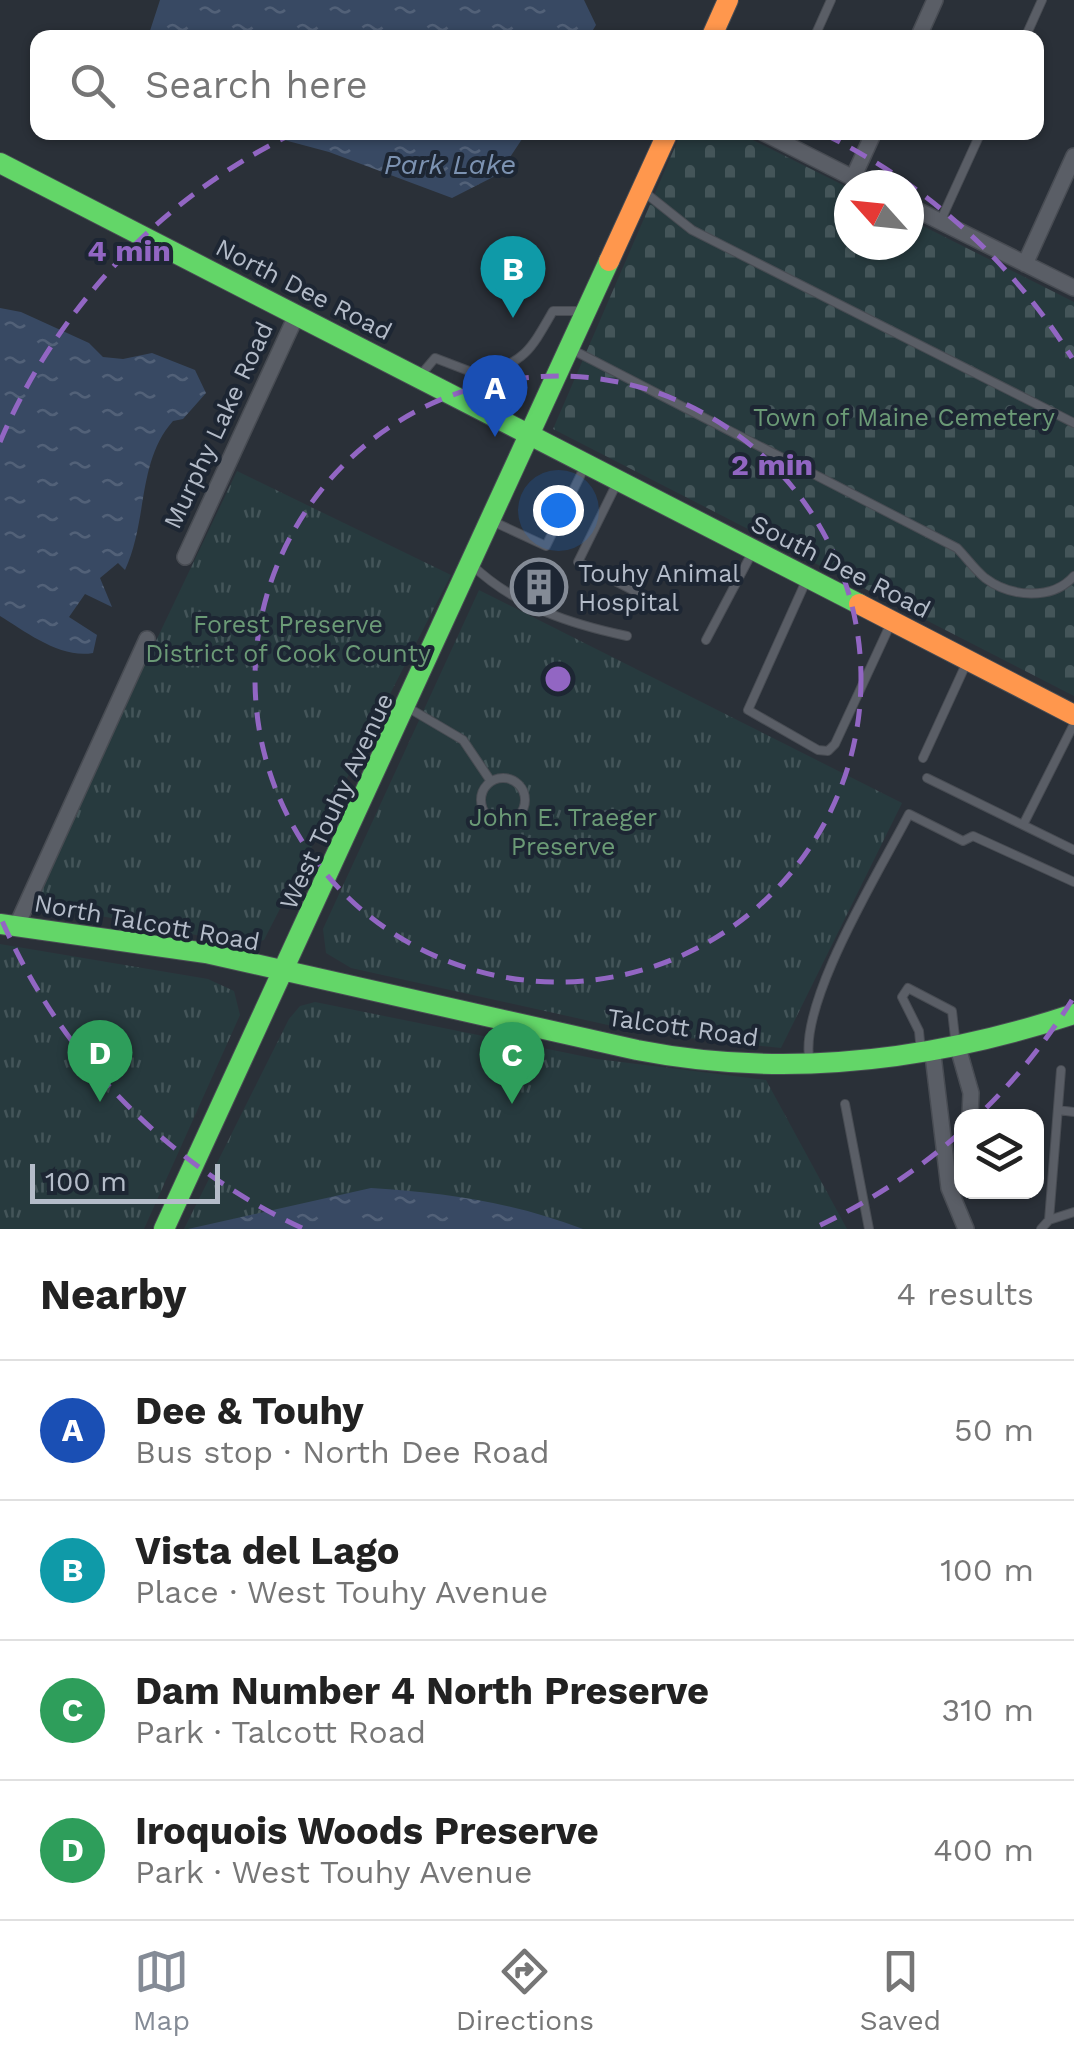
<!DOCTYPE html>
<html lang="en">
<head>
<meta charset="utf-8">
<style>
	:root { --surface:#fff; --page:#f2f2f2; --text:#222; --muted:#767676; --line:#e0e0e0; --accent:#848b96 }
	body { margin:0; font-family:"Work Sans",sans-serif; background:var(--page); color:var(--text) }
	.controls { position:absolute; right:30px; bottom:30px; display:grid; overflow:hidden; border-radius:20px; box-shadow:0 2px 8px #0004 }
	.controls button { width:90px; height:90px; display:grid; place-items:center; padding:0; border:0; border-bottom:2px solid var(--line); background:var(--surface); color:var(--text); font:50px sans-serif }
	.compass { position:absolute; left:834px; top:170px; width:90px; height:90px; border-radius:50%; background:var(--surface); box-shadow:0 2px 8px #0004; rotate:297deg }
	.scale { position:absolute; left:30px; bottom:25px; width:190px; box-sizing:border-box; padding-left:10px; border:5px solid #b4bcc9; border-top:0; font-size:28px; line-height:35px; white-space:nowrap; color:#b4bcc9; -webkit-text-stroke:8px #1d2633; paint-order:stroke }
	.you { position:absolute; left:558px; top:510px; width:35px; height:35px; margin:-25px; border:8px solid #fff; border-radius:50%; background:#1a73e8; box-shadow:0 0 0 15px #1a73e833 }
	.badge { display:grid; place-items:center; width:65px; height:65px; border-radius:50%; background:var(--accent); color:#fff; font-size:32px; font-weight:700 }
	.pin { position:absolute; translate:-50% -82px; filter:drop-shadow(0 2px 5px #0008) }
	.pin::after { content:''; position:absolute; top:52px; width:35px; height:30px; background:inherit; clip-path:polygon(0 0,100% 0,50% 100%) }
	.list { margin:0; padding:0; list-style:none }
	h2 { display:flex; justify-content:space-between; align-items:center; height:130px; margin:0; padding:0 40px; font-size:42px }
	h2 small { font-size:32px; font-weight:400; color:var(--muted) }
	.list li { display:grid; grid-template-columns:65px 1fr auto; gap:30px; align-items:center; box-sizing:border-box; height:140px; padding:0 40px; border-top:2px solid var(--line) }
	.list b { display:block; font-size:38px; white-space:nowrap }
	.list p { margin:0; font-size:32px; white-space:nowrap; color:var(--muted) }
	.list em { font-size:32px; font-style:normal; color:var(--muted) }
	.icon { flex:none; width:55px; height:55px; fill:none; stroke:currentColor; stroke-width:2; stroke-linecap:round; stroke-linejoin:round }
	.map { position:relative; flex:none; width:1074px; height:1229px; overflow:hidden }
	.search { position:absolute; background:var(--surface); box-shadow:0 2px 8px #0004; left:30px; right:30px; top:30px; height:110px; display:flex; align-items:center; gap:25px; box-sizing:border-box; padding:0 35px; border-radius:20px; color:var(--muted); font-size:38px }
	.sheet { height:690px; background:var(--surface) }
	nav { display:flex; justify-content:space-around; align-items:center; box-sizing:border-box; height:140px; border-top:2px solid var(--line); background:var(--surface); font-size:28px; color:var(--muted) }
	nav a { display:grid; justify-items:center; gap:5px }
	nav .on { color:var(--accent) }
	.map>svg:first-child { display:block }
</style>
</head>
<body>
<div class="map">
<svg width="1074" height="1229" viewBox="0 0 1074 1229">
	<defs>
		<pattern id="cemetery-stones" width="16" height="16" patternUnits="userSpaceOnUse" patternTransform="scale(2.5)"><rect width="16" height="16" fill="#273a3e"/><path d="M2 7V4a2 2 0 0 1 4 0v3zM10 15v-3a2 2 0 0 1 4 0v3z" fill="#445559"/></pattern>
		<pattern id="park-tufts" width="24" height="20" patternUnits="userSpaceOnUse" patternTransform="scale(2.5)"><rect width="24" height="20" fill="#273a3e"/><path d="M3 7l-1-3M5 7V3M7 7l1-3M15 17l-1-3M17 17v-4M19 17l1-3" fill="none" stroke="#445559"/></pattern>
		<pattern id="water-ripples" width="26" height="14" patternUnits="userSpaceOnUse" patternTransform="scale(2.5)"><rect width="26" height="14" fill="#384963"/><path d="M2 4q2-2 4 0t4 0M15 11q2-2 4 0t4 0" fill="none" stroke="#526178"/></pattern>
	</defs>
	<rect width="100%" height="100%" fill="#2a3038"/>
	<path fill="url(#cemetery-stones)" d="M681,133h58l110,55v57h60v-26l165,83v394l-521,-267z"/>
	<path fill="url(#park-tufts)" d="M237,471l214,104 -187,365 -18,5 -140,-28 -77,-10z
		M479,590l423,213 -121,245 -137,-15 -293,-65 -25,-15 -3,-24z
		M0,944l208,35 26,12 6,24 -96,214h-144z
		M315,1002l282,57 169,21 81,149h-663l105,-210 11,-13z"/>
	<path fill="url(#water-ripples)" d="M160,0h424l12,25 -8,13 -440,-1z
		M258,133h268l-27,41 -47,24 -123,-46z
		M0,308l21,4 68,31 14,14 20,2 29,-6 43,17 11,23 -23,26 -10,2c-36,40 -25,100 -48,149l-7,-7 -18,15 12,29 -27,-13 -16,23 28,18 -4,18c-32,6 -67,-21 -93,-37z
		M371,1188c75,5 142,14 212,41h-395z"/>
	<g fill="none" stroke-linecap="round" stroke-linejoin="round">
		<g stroke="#484c53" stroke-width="10">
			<path id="lane" d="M814,38l17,-38
				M1025,38l17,-38
				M643,191l49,39 382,193
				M940,222l41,-90
				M569,348l388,200c9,9 17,21 28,30 25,19 67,23 89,-2
				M419,377l16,-19 47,18c44,-16 48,-25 71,-65h28
				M617,483l-39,79 70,36
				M492,521l54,25 40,-82
				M472,565c43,41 98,59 155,71
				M806,581l-58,129 70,40 10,1 7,-7 56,-121
				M706,640l47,-89
				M407,707l56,33 27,40
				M923,758l44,-96
				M481 800a22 22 0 1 1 44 0a22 22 0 1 1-44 0Z
				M927,778l147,72
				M1023,825l51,-101
				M921,1052l-2,-21 -17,-34 6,-9 44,23 4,35
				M810,1063c-14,-57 70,-193 99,-249l54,27 10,-5 101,46
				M845,1104l24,125
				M1058,1110l16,2
				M1049,1220l25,-8
				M1041,1229l8,-9 12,-150"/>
		</g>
		<g stroke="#484c53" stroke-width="18">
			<path id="street" d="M918,38l17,-38
				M762,132l105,53
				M853,178l21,-46
				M909,206l165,82
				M1025,264l49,-108
				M185,557l112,-243
				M17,925l130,-286
				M959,1051l12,42 -1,23
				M933,1055l16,133 17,41"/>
		</g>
		<g stroke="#484c53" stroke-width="22">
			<path id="fast" d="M0,163l859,441
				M0,924l206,29 431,97c148,29 295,11 437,-36
				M164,1229l445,-968"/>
		</g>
		<g stroke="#484c53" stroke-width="22">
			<path id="slow" d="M711,38l17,-38
				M609,261l59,-129
				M859,604l215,111"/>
		</g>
		<use href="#lane" stroke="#5a5e66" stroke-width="8"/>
		<use href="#street" stroke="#5a5e66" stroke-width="15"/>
		<use href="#fast" stroke="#63d668" stroke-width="20"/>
		<use href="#slow" stroke="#ff974d" stroke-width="20"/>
	</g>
	<g fill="none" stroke="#9266c3" stroke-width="5" stroke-dasharray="18 12">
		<circle cx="558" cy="679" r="303"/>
		<path d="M1072 1000A606 606 0 0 1 979 1115M960 1133A606 606 0 0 1 814 1228M302 1228A606 606 0 0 1 0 916M0 442A606 606 0 0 1 292 134M824 134A606 606 0 0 1 1072 358"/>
	</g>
	<defs>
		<g id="building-ring" transform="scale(2.875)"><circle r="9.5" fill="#1d2633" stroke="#848b96" stroke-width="1.5"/><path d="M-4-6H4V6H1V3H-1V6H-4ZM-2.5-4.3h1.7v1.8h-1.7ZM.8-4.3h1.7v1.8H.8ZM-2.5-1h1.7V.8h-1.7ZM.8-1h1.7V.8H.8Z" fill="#848b96"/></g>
	</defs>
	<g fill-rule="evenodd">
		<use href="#building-ring" x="539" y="587"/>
	</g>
	<g text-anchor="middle" stroke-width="8" stroke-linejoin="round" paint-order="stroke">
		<g font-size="25" fill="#b4bcc9" stroke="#1d2633">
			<text transform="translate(304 289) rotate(27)" y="9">North Dee Road</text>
			<text transform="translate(218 425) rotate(-65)" y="9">Murphy Lake Road</text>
			<text transform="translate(841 566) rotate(27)" y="9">South Dee Road</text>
			<text transform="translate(336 801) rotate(-65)" y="9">West Touhy Avenue</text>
			<text transform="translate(147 922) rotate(10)" y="9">North Talcott Road</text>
			<text transform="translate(683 1027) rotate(8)" y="9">Talcott Road</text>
		</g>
		<g font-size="25" fill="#6b9a76" stroke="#1d2633">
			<text x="904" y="426">Town of Maine Cemetery</text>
			<text x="288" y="633">Forest Preserve<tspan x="288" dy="29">District of Cook County</tspan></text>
			<text x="563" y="826">John E. Traeger<tspan x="563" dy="29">Preserve</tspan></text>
		</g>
		<g font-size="25" fill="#b4bcc9" stroke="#1d2633" text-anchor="start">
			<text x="578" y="582">Touhy Animal<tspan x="578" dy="29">Hospital</tspan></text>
		</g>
		<g font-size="28" font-style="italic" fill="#7c92b1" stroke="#1d2633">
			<text x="450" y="174">Park Lake</text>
		</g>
	</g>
	<circle cx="558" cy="679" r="15" fill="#9266c3" stroke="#1d2633" stroke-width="5"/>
	<g font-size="30" text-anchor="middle" font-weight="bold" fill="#9266c3" stroke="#1d2633" stroke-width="8" stroke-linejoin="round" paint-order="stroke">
		<text x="129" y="261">4 min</text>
		<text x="772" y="475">2 min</text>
	</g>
</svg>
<div class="controls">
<button><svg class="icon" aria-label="layers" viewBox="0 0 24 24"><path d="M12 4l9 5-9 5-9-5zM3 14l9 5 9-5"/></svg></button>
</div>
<svg class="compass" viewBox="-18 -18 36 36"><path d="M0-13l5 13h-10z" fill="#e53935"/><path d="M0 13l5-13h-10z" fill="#767676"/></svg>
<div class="scale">100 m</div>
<div class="you"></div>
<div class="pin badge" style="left:495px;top:437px;background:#1a4fb4">A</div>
<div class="pin badge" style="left:513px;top:318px;background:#0f9aa8">B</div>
<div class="pin badge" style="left:512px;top:1104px;background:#2e9e5b">C</div>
<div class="pin badge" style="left:100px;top:1102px;background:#2e9e5b">D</div>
<div class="search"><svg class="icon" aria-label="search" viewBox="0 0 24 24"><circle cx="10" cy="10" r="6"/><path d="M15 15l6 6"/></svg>Search here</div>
</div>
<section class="sheet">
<h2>Nearby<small>4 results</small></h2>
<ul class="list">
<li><span class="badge" style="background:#1a4fb4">A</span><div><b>Dee &amp; Touhy</b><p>Bus stop · North Dee Road</p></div><em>50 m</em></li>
<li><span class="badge" style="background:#0f9aa8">B</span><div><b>Vista del Lago</b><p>Place · West Touhy Avenue</p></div><em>100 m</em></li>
<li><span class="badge" style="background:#2e9e5b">C</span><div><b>Dam Number 4 North Preserve</b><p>Park · Talcott Road</p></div><em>310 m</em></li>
<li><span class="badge" style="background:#2e9e5b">D</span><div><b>Iroquois Woods Preserve</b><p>Park · West Touhy Avenue</p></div><em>400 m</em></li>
</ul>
</section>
<nav>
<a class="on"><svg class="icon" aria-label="map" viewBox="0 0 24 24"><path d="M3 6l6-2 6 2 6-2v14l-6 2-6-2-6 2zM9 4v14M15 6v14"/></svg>Map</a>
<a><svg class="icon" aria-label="directions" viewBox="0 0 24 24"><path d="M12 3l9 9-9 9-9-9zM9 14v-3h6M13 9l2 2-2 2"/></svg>Directions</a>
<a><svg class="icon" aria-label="saved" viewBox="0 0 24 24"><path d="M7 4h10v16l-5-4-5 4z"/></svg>Saved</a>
</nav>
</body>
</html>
